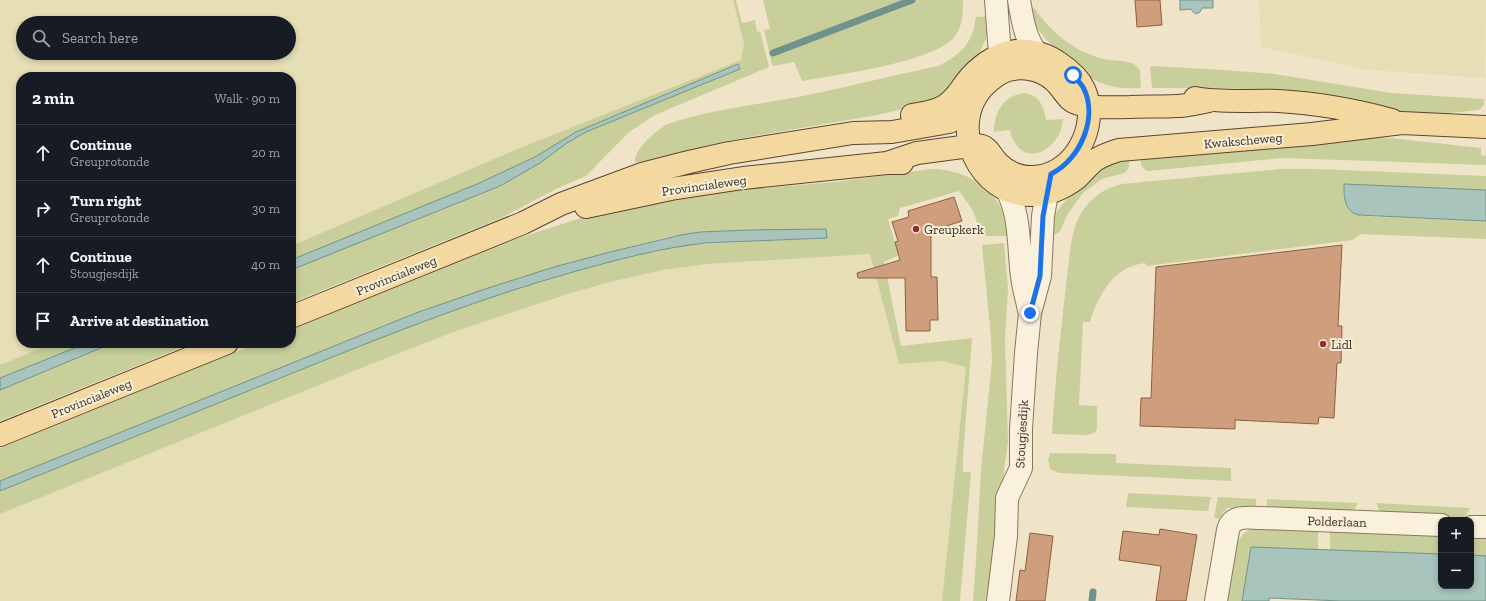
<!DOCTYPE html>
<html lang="en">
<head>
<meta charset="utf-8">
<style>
	:root { --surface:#171b24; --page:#20242c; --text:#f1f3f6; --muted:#9ea1a6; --line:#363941 }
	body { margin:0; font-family:"Zilla Slab",serif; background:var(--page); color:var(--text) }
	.controls { position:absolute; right:12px; bottom:12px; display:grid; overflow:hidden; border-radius:8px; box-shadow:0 2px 6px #0003 }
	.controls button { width:36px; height:36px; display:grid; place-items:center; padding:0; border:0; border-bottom:1px solid var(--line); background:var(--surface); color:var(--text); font:20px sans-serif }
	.stop { position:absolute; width:12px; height:12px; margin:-9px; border:3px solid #1a73e8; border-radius:50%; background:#fff }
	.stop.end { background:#1a73e8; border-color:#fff; box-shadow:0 1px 4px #0008 }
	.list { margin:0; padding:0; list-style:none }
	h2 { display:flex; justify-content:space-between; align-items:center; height:52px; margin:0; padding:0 16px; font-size:17px }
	h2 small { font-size:13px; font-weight:400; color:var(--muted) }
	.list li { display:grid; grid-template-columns:26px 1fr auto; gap:12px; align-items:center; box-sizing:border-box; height:56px; padding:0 16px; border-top:1px solid var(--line) }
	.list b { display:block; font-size:15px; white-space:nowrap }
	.list p { margin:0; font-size:13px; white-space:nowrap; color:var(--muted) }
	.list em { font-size:13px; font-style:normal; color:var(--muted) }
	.icon { flex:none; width:22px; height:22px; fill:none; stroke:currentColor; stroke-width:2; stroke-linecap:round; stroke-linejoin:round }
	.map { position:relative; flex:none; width:1486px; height:601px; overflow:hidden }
	.search { position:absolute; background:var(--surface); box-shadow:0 2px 6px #0003; left:16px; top:16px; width:280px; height:44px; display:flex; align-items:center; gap:10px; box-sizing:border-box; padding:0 14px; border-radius:22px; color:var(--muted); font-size:15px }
	.panel { position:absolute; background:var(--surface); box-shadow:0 2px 6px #0003; left:16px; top:72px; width:280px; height:276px; border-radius:16px }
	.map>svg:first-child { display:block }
</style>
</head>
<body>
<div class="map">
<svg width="1486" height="601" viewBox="0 0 1486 601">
	<rect width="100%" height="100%" fill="#f0e4c8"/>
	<path fill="#e6deb5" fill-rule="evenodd" d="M0,0h733l11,44 -3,16 -221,88 -229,98v-169h-270v266h33l-54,22zM23,23h266v30h-266z
		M1259,0h227l-1,78 -116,-8 -108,-23z
		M870,254l29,110 43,-3 24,6 -24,234h-942v-87l366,-148 93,-36 72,-25 79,-23 53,-12 44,-6z"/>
	<path fill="#c9cf9b" d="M733,0h3l6,23 13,-3 2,12 3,-1 9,36 -114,48 -26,17 -43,44 -32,14 -53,28 -210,85v-33l208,-84 41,-23 27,-20 19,-11 154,-63 -2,-5 -162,68 -41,25 -58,27 -186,76v-14l229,-98 221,-88 3,-16z
		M763,0h200c0,13 0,24 -7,35 -18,27 -121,40 -154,46l-8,-19 -20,4 -2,-1 -8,-35 6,-1z
		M1032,8l3,1c17,24 40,43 69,50 10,2 21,1 30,5l6,6 1,18c-14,1 -27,0 -40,-5 -17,-6 -65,-48 -69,-65 -1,-3 0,-7 0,-10z
		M991,16l-3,18 -9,20 -31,36 -17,11 -19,6 -35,8 -151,26 -86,21h-5c0,-14 21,-32 33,-38 11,-4 23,-7 35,-10 34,-8 70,-12 105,-19 43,-9 87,-20 130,-29 24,-12 34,-22 38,-49z
		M1153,66l71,4 50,4 118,19 92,6v6l-5,5 -40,4 -42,-3 -113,-20 -62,-3h-70l-2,-21z
		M1025,93c15,3 19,13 21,27l17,-1c-1,7 -2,14 -7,20 -16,23 -41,18 -46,-9l-16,2c0,-20 10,-37 31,-39z
		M1362,137l29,1 90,10v7l5,1v9l-203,-7 -135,13 -3,-1 -4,-5v-8z
		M1129,158v8l-2,5 -3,2 -22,6 -19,14 -16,22 -6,15 -3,3 -9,2 6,-21 9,-12 35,-31 16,-10z
		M932,169c30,1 58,14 71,43 4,7 6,16 8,24h-31c-3,-21 -8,-28 -21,-45l-59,17 -2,8 -10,3 11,36 -15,7 17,84 71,-8 -9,119v15h8l-11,129h-18l24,-234 -24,-6 -43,3 -29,-110 -163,10 -44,6 -53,12 -39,11 -112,37 -93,36 -366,148v-23l382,-154 93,-35 45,-15 86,-25 79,-17 142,-7 -1,-9 -126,3c-33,4 -65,14 -98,22 -63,17 -124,37 -186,59l-416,168v-33l258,-105h33v-13l228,-92 71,-23 110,-22 135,-11z
		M1280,169h37l169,7v14l-142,-6c-1,15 3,30 19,32l123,5v18l-126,-5 -7,6 -207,26 -1,-3c-4,1 -8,1 -12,3 -23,7 -37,35 -43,56h-7l-4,83 18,1v23l-2,4 -8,2 -35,-1c3,-52 9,-105 15,-157 3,-20 3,-44 13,-62 9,-16 24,-27 42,-31z
		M1004,243l4,45 -3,51 3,103 -4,27v14l-6,32 -12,86h-13l3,-40 5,-91 11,-109 -1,-23 -9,-93z
		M54,343h33l-87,35v-13z
		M113,343h80l-193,78v-31z
		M1050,453l66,1v9l115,5v13l-172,-8 -9,-4 -2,-9z
		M1128,493l83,4 -3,14 -82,-4z
		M1218,497l38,2v10l-29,-1 -5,6 -1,5 -7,-1z
		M1267,499l91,4 -6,10 -85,-4z
		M1376,503l94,5 -4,7 -4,2 -81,-3z
		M1252,528l66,2v20l-67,-3 -9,54h-17l12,-58 7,-10z
		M1330,530l111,5v19l-111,-4z
		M1471,536l15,1v19l-15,-1z"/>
	<path fill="#a9c4bc" stroke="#6f938a" d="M1180,0h33v8h-11l-2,4 -4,2 -3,-2 -2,-3 -11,1z
		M738,64l2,5 -154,63 -19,11 -27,20 -40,23 -209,84v-10l186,-76 58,-27 41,-25z
		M1344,184l142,6v31l-128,-6c-14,-4 -14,-19 -14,-31z
		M826,229l1,9 -122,5c-45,5 -89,17 -132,29 -82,23 -160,53 -238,84 -112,45 -223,90 -335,135v-10l416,-168 69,-24 69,-22 56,-15 71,-17 19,-3 50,-2z
		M87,343h26l-113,47v-12z
		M1251,547l190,7v32h30v-31l15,1v45h-145l-72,-3v3h-27z"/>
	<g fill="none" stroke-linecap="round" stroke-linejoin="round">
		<path stroke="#6f938a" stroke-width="7" d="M773,53l139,-53
			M1092,601l1,-9"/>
	</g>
	<path fill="#cf9f7d" stroke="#8d5f41" d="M1135,0h25l2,25 -25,2z
		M954,197l8,24 -31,10v46h6l1,43h-8v11h-24l-1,-53h-47l-1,-5 43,-13 -5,-18 3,-1 -6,-19 17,-5 -1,-6z
		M1342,245l-4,81h4l-1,37h-4l-3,55 -15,-1 -1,7 -83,-4v9l-95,-3 1,-28h10l5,-131z
		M1160,529l37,6 -11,66h-30l5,-35 -42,-6 4,-29 36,4z
		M1030,533l23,3 -8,65h-29l4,-31 5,1z"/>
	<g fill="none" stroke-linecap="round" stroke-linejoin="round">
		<g stroke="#8d765c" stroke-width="24">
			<path id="minor" d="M996,0l4,55
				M1019,0c3,17 6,40 18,53
				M1007,190c14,28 11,56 15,86 1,11 5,23 7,34
				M1471,527h15
				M998,601l8,-65 1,-38 14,-30v-39l5,-76 4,-40 10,-37 3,-60 4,-23
				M1216,601l12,-71c4,-16 20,-12 33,-12l180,7"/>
		</g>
		<g stroke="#5b4430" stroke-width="24">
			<path id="major" d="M1195,98c27,5 55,2 83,3 39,2 77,9 114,19
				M1209,101c-11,2 -22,5 -33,5 -15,1 -31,0 -46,1 -17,0 -34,2 -51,-3 -11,-3 -13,-10 -20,-18 -12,-15 -32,-21 -51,-16 -10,3 -18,10 -25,17 -36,40 -4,109 49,108 16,0 32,-7 45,-17 6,-6 11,-12 17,-17 8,-6 16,-8 25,-11l193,-16 90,-11 84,4
				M887,163l30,-10 60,-8c12,1 13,10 21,18 9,9 21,14 33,14 42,1 70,-51 53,-88 -5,-11 -16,-20 -25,-26 -13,-9 -28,-13 -43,-12 -20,2 -38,16 -50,31 -6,9 -11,17 -20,23 -10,7 -23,8 -34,10
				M586,207l85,-18 72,-11 144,-15h15
				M291,317l232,-94 38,-19 81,-30 47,-12 40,-9 124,-20 39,-1 46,-8 11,-2 11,-6 11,-10
				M0,435l227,-92"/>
		</g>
		<use href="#minor" stroke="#faf1dc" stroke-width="22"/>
		<use href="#major" stroke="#f3d9a0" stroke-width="22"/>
	</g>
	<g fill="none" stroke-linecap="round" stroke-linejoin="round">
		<path stroke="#1a73e8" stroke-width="5" d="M1030,313l10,-37 3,-60 8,-42c29,-14 48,-57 32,-87 -3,-4 -6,-8 -10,-12"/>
	</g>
	<g fill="#9e2a2b" stroke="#f7eed8" stroke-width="1.5">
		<circle cx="916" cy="229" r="4"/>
		<circle cx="1323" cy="344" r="4"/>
	</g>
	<g text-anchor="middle" stroke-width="4" stroke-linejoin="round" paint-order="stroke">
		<g font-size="13" fill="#3d2e20" stroke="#f7eed8">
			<text transform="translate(1243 140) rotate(-5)" y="5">Kwakscheweg</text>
			<text transform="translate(704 185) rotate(-8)" y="5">Provincialeweg</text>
			<text transform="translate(396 275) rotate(-22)" y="5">Provincialeweg</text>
			<text transform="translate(91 398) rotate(-22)" y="5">Provincialeweg</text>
			<text transform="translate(1021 434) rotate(-87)" y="5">Stougjesdijk</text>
			<text transform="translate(1337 521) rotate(2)" y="5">Polderlaan</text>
		</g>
		<g font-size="13" fill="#3d2e20" stroke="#f7eed8" text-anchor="start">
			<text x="924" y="234">Greupkerk</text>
			<text x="1331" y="349">Lidl</text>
		</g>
	</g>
</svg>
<div class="controls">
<button>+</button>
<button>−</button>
</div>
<div class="stop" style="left:1073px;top:75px"></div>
<div class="stop end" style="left:1030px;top:313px"></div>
<div class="search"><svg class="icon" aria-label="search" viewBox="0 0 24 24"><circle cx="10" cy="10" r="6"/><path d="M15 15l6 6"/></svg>Search here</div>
<section class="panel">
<h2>2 min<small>Walk · 90 m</small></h2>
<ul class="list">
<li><svg class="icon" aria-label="ahead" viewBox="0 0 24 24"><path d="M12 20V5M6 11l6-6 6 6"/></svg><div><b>Continue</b><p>Greuprotonde</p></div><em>20 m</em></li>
<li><svg class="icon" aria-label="right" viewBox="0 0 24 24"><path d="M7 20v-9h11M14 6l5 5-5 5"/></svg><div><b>Turn right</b><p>Greuprotonde</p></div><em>30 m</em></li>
<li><svg class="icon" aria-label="ahead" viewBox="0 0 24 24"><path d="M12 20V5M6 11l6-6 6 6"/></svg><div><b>Continue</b><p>Stougjesdijk</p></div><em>40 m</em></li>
<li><svg class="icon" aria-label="arrive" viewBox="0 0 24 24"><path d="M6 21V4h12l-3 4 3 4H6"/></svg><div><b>Arrive at destination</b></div></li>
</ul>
</section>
</div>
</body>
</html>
